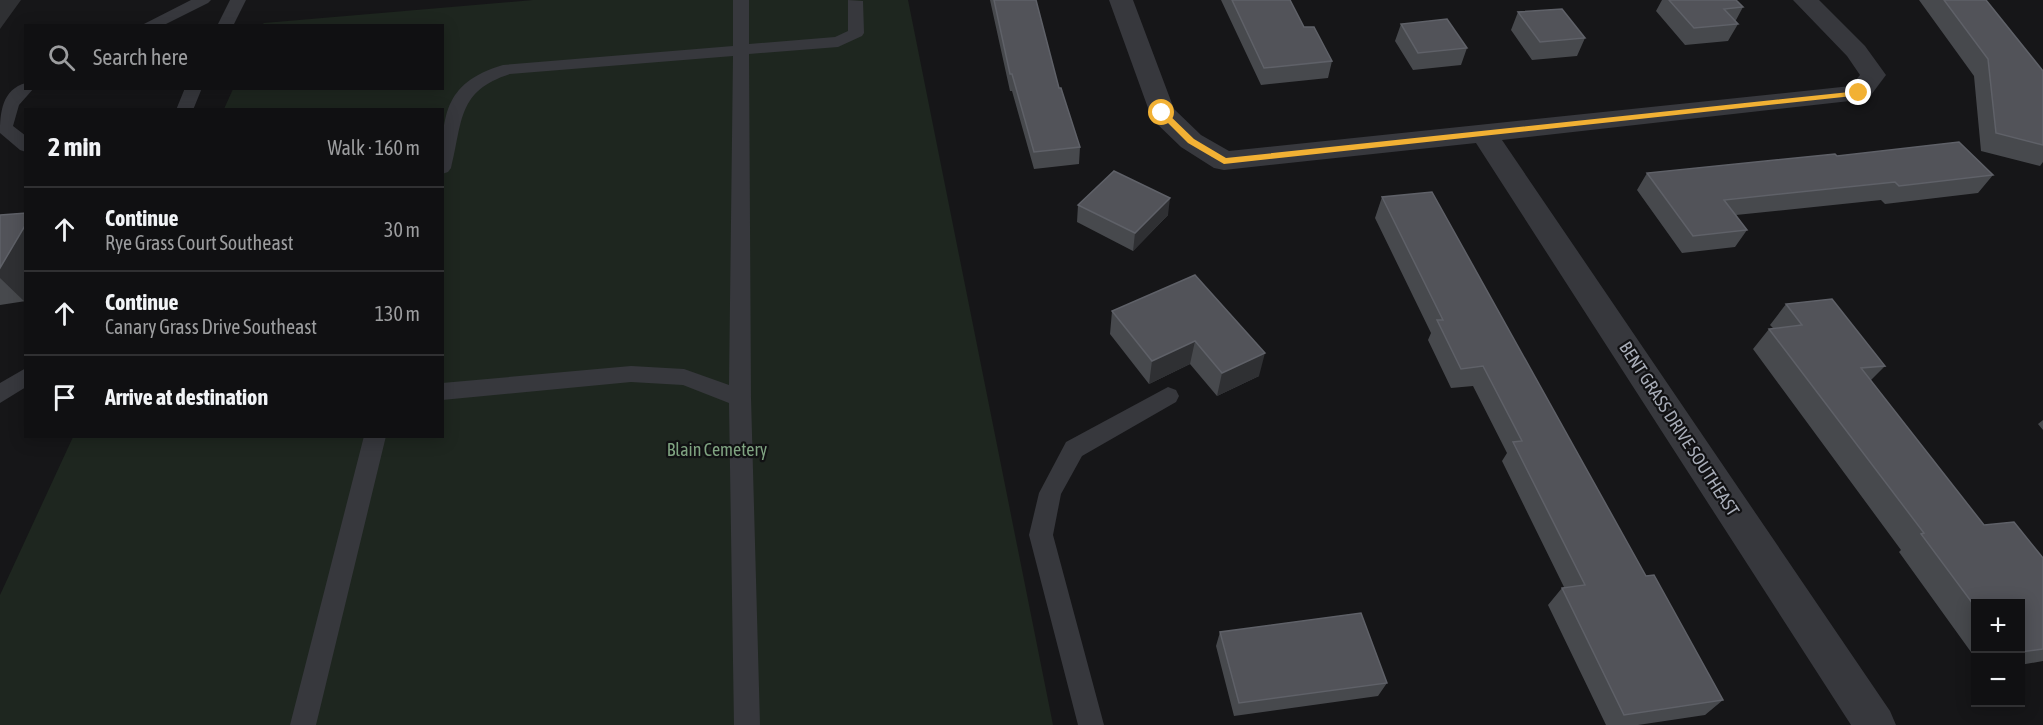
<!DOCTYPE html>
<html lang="en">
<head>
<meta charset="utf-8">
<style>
	:root { --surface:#101012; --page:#1e1e20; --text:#f1f3f6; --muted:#9c9d9f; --line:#303032 }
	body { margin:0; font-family:"Asap Condensed",sans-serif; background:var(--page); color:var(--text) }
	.controls { position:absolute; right:18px; bottom:18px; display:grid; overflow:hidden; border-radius:0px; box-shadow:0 3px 15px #0003 }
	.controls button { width:54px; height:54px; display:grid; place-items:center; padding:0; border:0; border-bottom:2px solid var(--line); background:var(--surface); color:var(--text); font:30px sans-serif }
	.stop { position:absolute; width:18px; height:18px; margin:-14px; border:4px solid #f2b134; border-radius:50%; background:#fff }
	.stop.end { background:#f2b134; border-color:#fff; box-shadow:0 2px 6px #0008 }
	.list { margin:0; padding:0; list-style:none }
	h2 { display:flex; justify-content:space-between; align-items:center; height:78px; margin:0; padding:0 24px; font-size:26px }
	h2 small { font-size:20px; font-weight:400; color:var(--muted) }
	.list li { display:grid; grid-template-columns:39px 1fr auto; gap:18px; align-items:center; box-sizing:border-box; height:84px; padding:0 24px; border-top:2px solid var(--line) }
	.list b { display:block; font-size:22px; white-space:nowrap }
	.list p { margin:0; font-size:20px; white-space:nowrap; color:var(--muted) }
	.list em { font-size:20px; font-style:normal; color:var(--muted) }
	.icon { flex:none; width:33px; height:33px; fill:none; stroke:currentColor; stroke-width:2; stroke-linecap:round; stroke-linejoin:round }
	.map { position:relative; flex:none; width:2043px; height:725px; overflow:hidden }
	.search { position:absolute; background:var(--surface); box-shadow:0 3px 15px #0003; left:24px; top:24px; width:420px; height:66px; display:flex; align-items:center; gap:15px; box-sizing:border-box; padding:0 21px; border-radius:0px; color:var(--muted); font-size:22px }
	.panel { position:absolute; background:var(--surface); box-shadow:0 3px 15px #0003; left:24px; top:108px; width:420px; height:330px; border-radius:0px }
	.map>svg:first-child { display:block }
</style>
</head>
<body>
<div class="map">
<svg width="2043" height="725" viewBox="0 0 2043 725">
	<rect width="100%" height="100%" fill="#161618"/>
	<path fill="#1e261f" d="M533,0h375l145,725h-1053v-130l73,-158 369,-1v-326l-218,-1 9,-20 209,-1v-62l-180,-1 2,-2z"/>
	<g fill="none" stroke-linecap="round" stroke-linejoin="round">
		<path fill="#37383d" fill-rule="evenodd" d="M191,0h20l-3,3 -46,23h-22z
			M230,0h16l-13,26h-16z
			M733,0h16v44l86,-7 13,-6v-31l15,1 1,32 -2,3 -24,11 -89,7 2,344 9,327h-26l-5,-322 -46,-18 -52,-3 -189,18v-17l189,-17 53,3 45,16 4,-329 -223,18c-53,17 -47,47 -59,94l-3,4 -6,2c0,-56 0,-91 61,-109l230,-19z
			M26,83v5h8l-15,17 -6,21 13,10v16l-6,-2 -20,-17c0,-20 2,-44 26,-50z
			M185,88h17l-9,22h-17z
			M26,368v19l-26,16v-20z
			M1168,387l8,3 3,6 -3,6 -94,54 -21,38 -8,41 51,190h-26l-49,-190 10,-42 27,-51z
			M364,436h22l-70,289h-26z"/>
		<path fill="#37383d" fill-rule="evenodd" d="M1109,0h24l41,109 27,26 28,16 622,-65 9,-11 -13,-19 -54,-56h26l46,46 21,29 -18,24 -366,41 388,571 6,14h-45l-375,-582 -252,27 -10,-2 -33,-21 -29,-28z"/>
	</g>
	<path fill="#47494d" d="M990,0h46l23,88 21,59 -1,17 -45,5 -22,-78h-2z
		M1221,0h69l14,27 28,34 -4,17 -67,7z
		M1662,0h74l7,7 -8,15 3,2 -10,17 -43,4 -29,-34z
		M1919,0h67l57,71v91l-3,4 -59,-15 -7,-75z
		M1518,12l67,26 -8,18 -45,4 -21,-30z
		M1401,24l66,24 -6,17 -48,5 -18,-29z
		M1837,156l156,19 -15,18 -93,11 -4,-4 -145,15 11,15 -12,17 -53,6 -45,-63 10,-17z
		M1382,197l264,379 77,124 -18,15 -67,10h-32l-58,-120 14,-17 2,-1 -62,-126 5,-8 -34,-67 -22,2 -23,-48 3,-7 -56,-115z
		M1078,205l90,10 -35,36 -56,-29z
		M26,213v88l-26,4v-90z
		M1195,275l64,101 -42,20 -27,-32 -41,20 -39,-50 2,-23z
		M1786,304l99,62 -15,15 114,144 59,33v103l-23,4v-62h-44v56l-77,-107 2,-2 -148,-201 16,-20 4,-1 -3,-3z
		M2043,420v10l-5,-6z
		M1220,632l167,51 -9,13 -144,20 -18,-70z"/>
	<path fill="#2f3033" d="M0,0h21l-21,29z
		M1170,198l-2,17 -35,36 2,-18z
		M26,224v77l-1,1 -25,-24v-10z
		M1195,341l-5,23 -41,20 3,-23z
		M1265,353l-6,23 -42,20 5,-23z"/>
	<path fill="#525359" stroke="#5f6168" stroke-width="1.5" d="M994,0h42l23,88h2l19,59 -46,5 -22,-78h-2z
		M1232,0h58l14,27h10l18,34 -68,7z
		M1669,0h67l7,7 -19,2 14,15 -44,4z
		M1944,0h42l57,71v74l-47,-12 -8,-74z
		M1562,9l23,29 -45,4 -22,-30z
		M1447,19l20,29 -49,5 -17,-29z
		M1959,142l34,33 -94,11 -4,-4 -171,18 23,30 -54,6 -46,-63 188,-19 2,2z
		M1114,171l56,27 -35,35 -57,-28z
		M1432,192l214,384 8,-1 69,125 -99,15 -62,-127 23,-3 -72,-143 9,-1 -39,-75 -22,3 -24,-49h6l-61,-123z
		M26,213v11l-26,44v-53z
		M1195,275l70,78 -43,20 -27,-32 -43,20 -40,-50z
		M1832,299l53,67 -24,2 123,157 30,-3 29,36v91l-23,3v-49h-44v5l-55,-74 3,-1 -155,-204 33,-4 -16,-21z
		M1361,613l26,70 -148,20 -19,-71z"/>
	<path fill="#f2b134" d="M1859,91l3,1v3l-638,69 -36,-21 -30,-30 7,-2 29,28 32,19z"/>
	<g text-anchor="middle" stroke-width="4.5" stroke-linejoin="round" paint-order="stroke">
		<g font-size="18" fill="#a8adb8" stroke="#111113">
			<text transform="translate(1679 429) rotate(57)" y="6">BENT GRASS DRIVE SOUTHEAST</text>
		</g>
		<g font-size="18" fill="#7fa381" stroke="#111113">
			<text x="717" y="456">Blain Cemetery</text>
		</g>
	</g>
</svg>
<div class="controls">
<button>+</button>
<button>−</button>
</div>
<div class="stop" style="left:1162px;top:113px"></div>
<div class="stop end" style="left:1859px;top:93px"></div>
<div class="search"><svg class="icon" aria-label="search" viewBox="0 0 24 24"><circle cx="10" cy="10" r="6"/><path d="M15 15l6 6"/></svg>Search here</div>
<section class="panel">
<h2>2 min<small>Walk · 160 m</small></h2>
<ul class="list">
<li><svg class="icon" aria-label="ahead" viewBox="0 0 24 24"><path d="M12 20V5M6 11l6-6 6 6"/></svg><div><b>Continue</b><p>Rye Grass Court Southeast</p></div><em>30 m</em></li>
<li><svg class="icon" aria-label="ahead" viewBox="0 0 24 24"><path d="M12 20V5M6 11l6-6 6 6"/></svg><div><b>Continue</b><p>Canary Grass Drive Southeast</p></div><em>130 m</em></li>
<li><svg class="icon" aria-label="arrive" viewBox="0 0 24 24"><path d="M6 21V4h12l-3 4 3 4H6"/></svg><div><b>Arrive at destination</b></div></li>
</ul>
</section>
</div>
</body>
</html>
